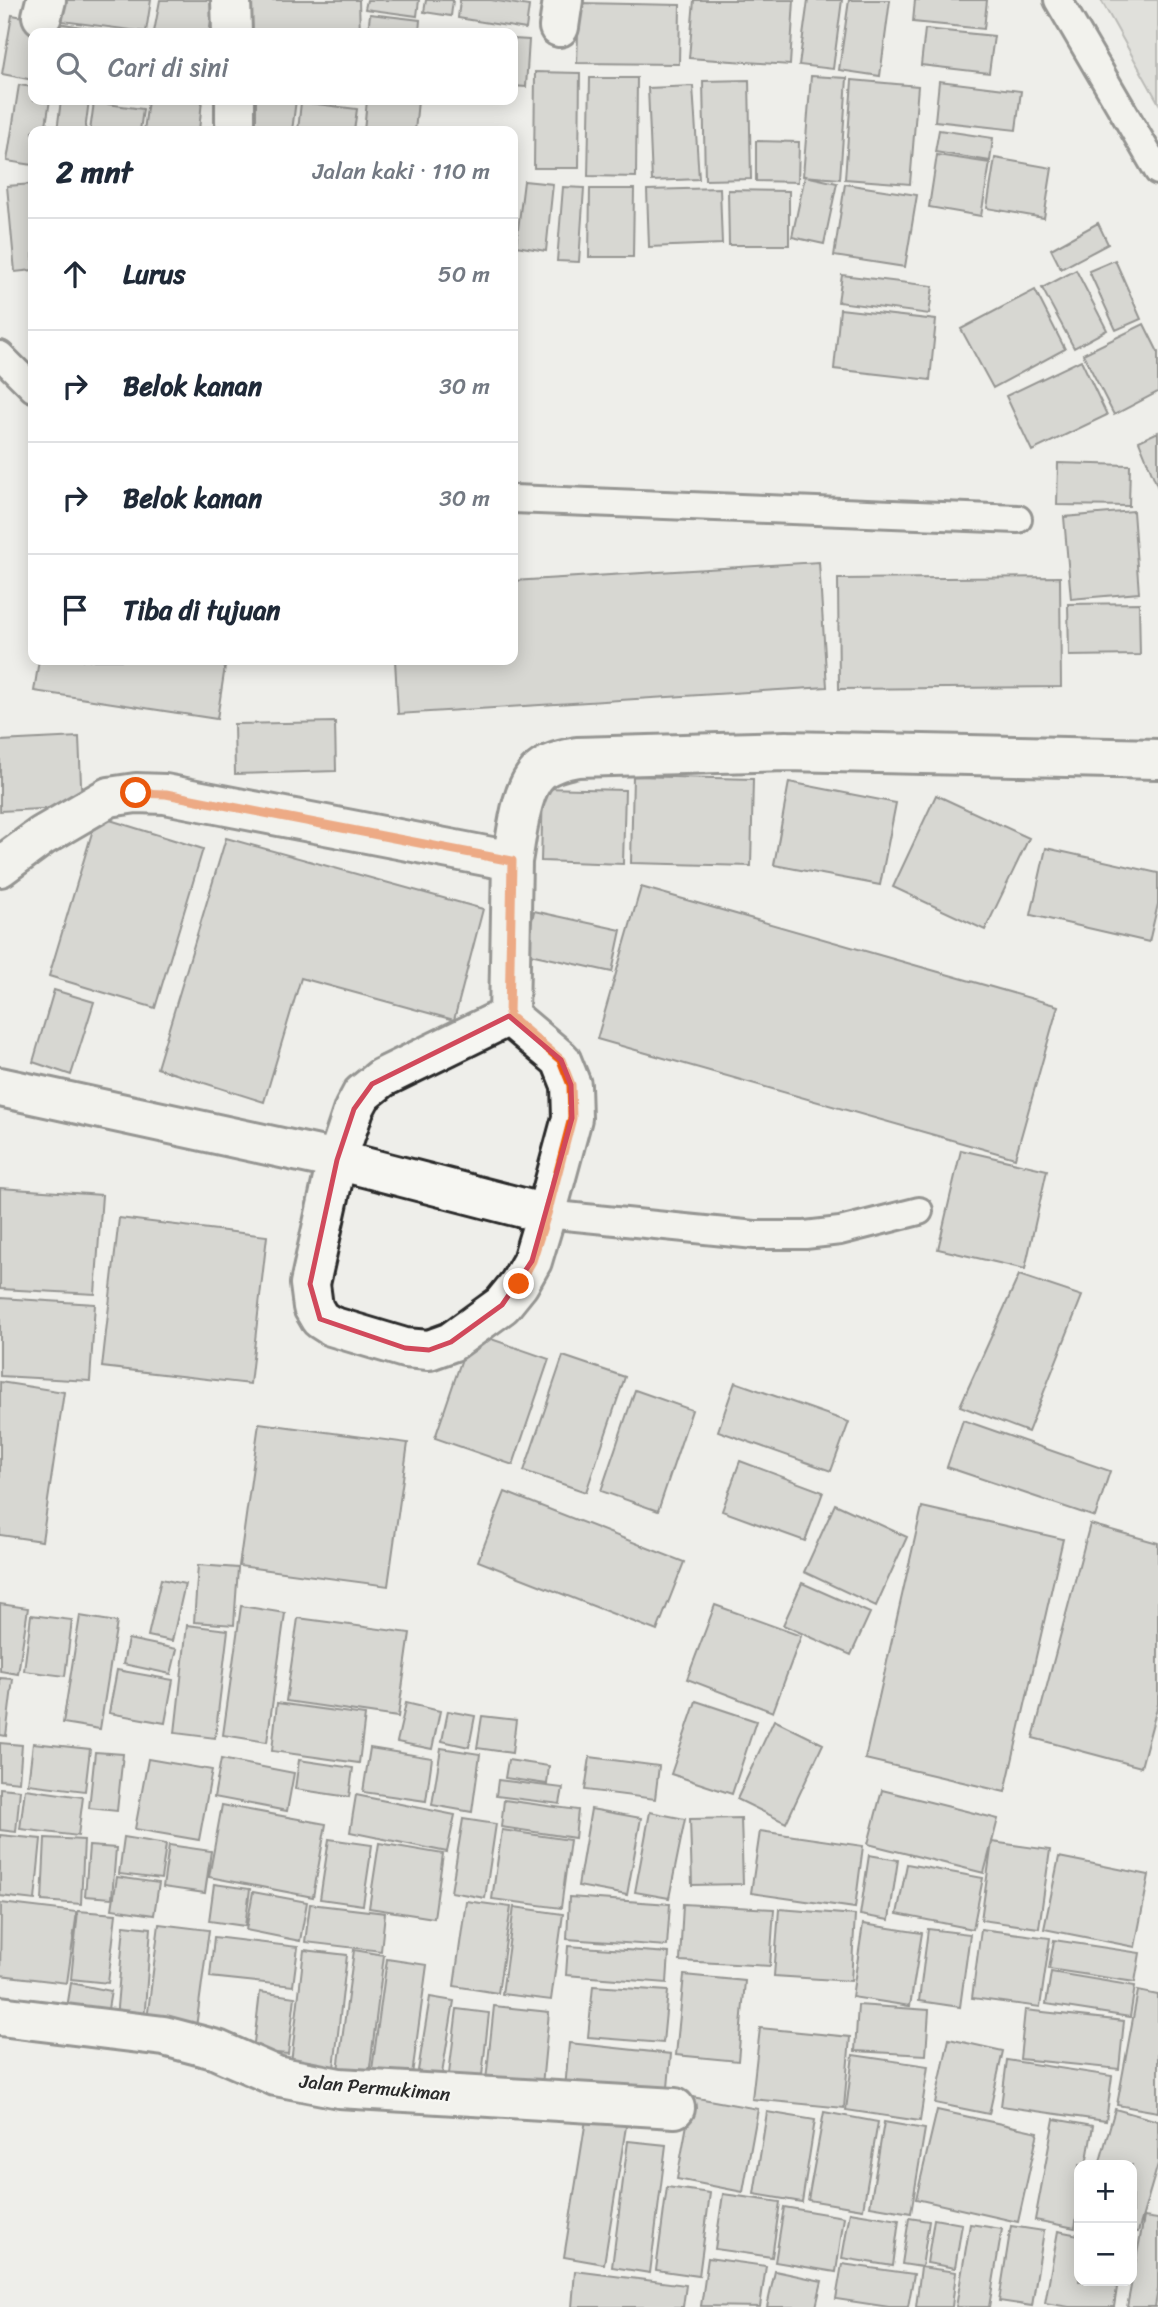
<!DOCTYPE html>
<html lang="id">
<head>
<meta charset="utf-8">
<style>
	:root { --surface:#fff; --page:#f2f2f3; --text:#1f2937; --muted:#747a83; --line:#e0e1e3 }
	body { margin:0; font-family:Sriracha,sans-serif; background:var(--page); color:var(--text) }
	.controls { position:absolute; right:21px; bottom:21px; display:grid; overflow:hidden; border-radius:14px; box-shadow:0 4px 18px #0003 }
	.controls button { width:63px; height:63px; display:grid; place-items:center; padding:0; border:0; border-bottom:2px solid var(--line); background:var(--surface); color:var(--text); font:35px sans-serif }
	.stop { position:absolute; width:21px; height:21px; margin:-16px; border:5px solid #ea580c; border-radius:50%; background:#fff }
	.stop.end { background:#ea580c; border-color:#fff; box-shadow:0 2px 7px #0008 }
	.list { margin:0; padding:0; list-style:none }
	h2 { display:flex; justify-content:space-between; align-items:center; height:91px; margin:0; padding:0 28px; font-size:30px }
	h2 small { font-size:23px; font-weight:400; color:var(--muted) }
	.list li { display:grid; grid-template-columns:46px 1fr auto; gap:21px; align-items:center; box-sizing:border-box; height:112px; padding:0 28px; border-top:2px solid var(--line) }
	.list b { display:block; font-size:26px; white-space:nowrap }
	.list em { font-size:23px; font-style:normal; color:var(--muted) }
	.icon { flex:none; width:38px; height:38px; fill:none; stroke:currentColor; stroke-width:2; stroke-linecap:round; stroke-linejoin:round }
	.map { position:relative; flex:none; width:1158px; height:2307px; overflow:hidden }
	.search { position:absolute; background:var(--surface); box-shadow:0 4px 18px #0003; left:28px; top:28px; width:490px; height:77px; display:flex; align-items:center; gap:18px; box-sizing:border-box; padding:0 24px; border-radius:14px; color:var(--muted); font-size:26px }
	.panel { position:absolute; background:var(--surface); box-shadow:0 4px 18px #0003; left:28px; top:126px; width:490px; height:539px; border-radius:14px }
	.map>svg:first-child { display:block }
</style>
</head>
<body>
<div class="map">
<svg width="1158" height="2307" viewBox="0 0 1158 2307">
	<rect width="100%" height="100%" fill="#eeeeea"/>
	<filter id="ink" filterUnits="userSpaceOnUse"><feTurbulence type="fractalNoise" baseFrequency=".0143" numOctaves="2"/><feDisplacementMap in="SourceGraphic" scale="14" xChannelSelector="R" yChannelSelector="G"/><feConvolveMatrix kernelMatrix="1 2 1 2 8 2 1 2 1" color-interpolation-filters="sRGB"/></filter>
	<g filter="url(#ink)">
		<path fill="#cececa" stroke="#7c7c7a" stroke-width="2" d="M1101,0h57v102z"/>
		<path fill="#babab7" stroke="#2b2b2b" stroke-width="2" d="M56,0h95l-5,32 -92,-12z
			M160,0h55l-6,33 -55,-1z
			M241,0h118l1,33h-119z
			M367,0h52l-2,16 -52,-7z
			M426,0h27l-2,16 -27,-4z
			M460,0h31l38,6 -3,23 -68,-11z
			M694,0h100l-4,65 -101,-7z
			M808,0h34l-9,69 -34,-4z
			M849,0h41l-10,76 -41,-6z
			M915,0h72l-3,29 -71,-7z
			M579,3l101,2 -1,59 -102,-1z
			M370,14l50,6 -1,13h-51z
			M12,15l104,18h-83v47l-31,-6z
			M925,29l69,7 -5,37 -68,-8z
			M513,39l16,1 -3,47 -13,-1z
			M535,72l45,1 -1,95h-45z
			M811,76l36,2 -7,101 -37,-3z
			M590,78h47l-1,99 -48,-1z
			M749,80l2,99 -46,1 -2,-99z
			M852,80l66,6 -8,98 -65,-5z
			M939,81l82,10 -5,39 -81,-9z
			M19,85l14,2v13h17l-5,31h-12v34l-26,-4z
			M693,86l6,93 -47,2 -4,-93z
			M61,100h28l-4,31h-28z
			M148,100h54l-3,31h-55z
			M241,100h55l-4,31h-55z
			M367,100l51,1 -3,30h-51z
			M94,102l49,7 -3,22h-50z
			M301,102l56,7 -3,22h-56z
			M939,130l54,8 -3,23 -55,-9z
			M756,141l43,1 -1,40 -42,-1z
			M937,155l53,8 -9,53 -52,-9z
			M995,158l57,10 -8,50 -57,-10z
			M805,176l32,7 -13,61 -32,-7z
			M524,181l29,3 -7,67 -30,-5z
			M33,184v86l-18,2 -8,-86z
			M845,184l72,11 -12,72 -71,-11z
			M563,187l21,1 -5,74 -22,-1z
			M720,188l2,56 -73,3 -2,-57z
			M590,189h44l-1,68h-44z
			M728,190l61,1v54h-60z
			M1098,223l10,21 -47,25 -10,-20z
			M1115,260l26,59 -25,11 -27,-59z
			M1076,270l31,60 -33,18 -32,-60z
			M842,275l91,11 -4,28 -91,-12z
			M1035,290l30,59 -72,39 -32,-59z
			M840,309l96,11 -6,60 -96,-11z
			M1144,324l14,28v40l-44,23 -31,-61z
			M1081,360l26,55 -75,36 -26,-55z
			M1158,432v56l-19,-47z
			M1058,463l72,2 -1,41 -72,-1z
			M1133,511l6,82 -68,6 -7,-82z
			M819,562l8,125 -429,27 -3,-54h118v-79z
			M1060,577l1,110 -222,2 -1,-110z
			M1139,603l1,52 -71,1 -1,-52z
			M39,660h187l-9,59 -183,-28z
			M335,722l1,49 -101,3 -1,-50z
			M79,737l3,70 -82,4v-70z
			M633,776l120,3 -2,87 -120,-3z
			M789,782l107,21 -16,82 -106,-20z
			M543,788l82,2 -2,74 -82,-3z
			M936,795l93,43 -44,92 -92,-43z
			M97,816l106,33 -48,159 -106,-32z
			M226,838l257,71 -29,111 -153,-42 -37,124 -107,-34z
			M1046,848l112,25v31l-9,38 -118,-27z
			M641,887l417,119 -43,152 -418,-119z
			M534,911l87,19 -9,42 -87,-19z
			M54,990l40,12 -23,73 -38,-13z
			M961,1150l86,20 -22,99 -87,-20z
			M0,1188l102,7 -7,99 -95,-5z
			M119,1218l148,18 -17,148 -148,-17z
			M1019,1275l63,21 -54,136 -68,-26z
			M0,1298l95,6 -5,77 -90,-5z
			M471,1332l78,27 -36,106 -78,-27z
			M563,1356l62,21 -39,115 -62,-21z
			M0,1382l64,10 -22,149 -42,-6z
			M735,1382l114,40 -18,49 -113,-40z
			M635,1390l57,20 -34,101 -57,-20z
			M963,1420l147,51 -15,46 -148,-50z
			M259,1423l149,20 -20,143 -149,-20z
			M740,1461l83,31 -18,49 -83,-30z
			M505,1492l179,70 -27,69 -179,-70z
			M835,1504l72,33 -31,69 -72,-34z
			M922,1507l141,32 -58,253 -140,-33z
			M1090,1524l68,19v161l-17,63 -108,-29z
			M198,1565l40,3 -4,57 -40,-3z
			M161,1579l24,5 -13,57 -24,-5z
			M802,1583l68,30 -19,42 -68,-30z
			M0,1604l28,4 -10,66 -18,-3z
			M715,1605l86,31 -28,76 -86,-33z
			M241,1606l44,7 -18,129 -44,-7z
			M31,1615l41,5 -7,56 -41,-5z
			M80,1616l37,6 -17,107 -37,-6z
			M298,1618l112,15 -12,84 -112,-16z
			M187,1625l41,5 -13,108 -40,-5z
			M128,1639l49,10 -6,25 -48,-10z
			M117,1670l56,10 -8,43 -56,-10z
			M0,1678l13,1 -7,57 -6,-1z
			M696,1701l60,20 -24,73 -61,-20z
			M277,1703l88,12 -6,48 -87,-12z
			M406,1703l34,8 -8,38 -35,-7z
			M448,1711l27,5 -6,31 -27,-6z
			M482,1716l34,4 -4,33 -35,-5z
			M774,1720l49,24 -37,79 -49,-24z
			M0,1743l22,2 -3,37 -19,-2z
			M33,1743l57,6 -5,42 -57,-7z
			M370,1748l62,10 -6,43 -63,-9z
			M441,1748l39,6 -8,58 -40,-7z
			M95,1752l28,2 -6,57 -28,-3z
			M590,1757l69,9 -4,33 -70,-9z
			M148,1759l64,11 -13,70 -64,-11z
			M221,1759l73,14 -7,38 -73,-14z
			M299,1760l54,8 -4,29 -54,-8z
			M508,1760l41,6 -2,18 -42,-6z
			M498,1780l65,8 -3,16 -64,-8z
			M0,1788l20,2 -4,42 -16,-2z
			M25,1789l58,8 -5,39 -58,-7z
			M882,1790l116,29 -14,54 -116,-29z
			M356,1795l99,20 -8,37 -97,-20z
			M504,1800l74,10 -3,28 -74,-11z
			M222,1805l104,19 -13,73 -104,-20z
			M591,1809l50,9 -14,77 -49,-9z
			M650,1812l35,7 -16,79 -34,-6z
			M741,1818l2,66 -51,1 -2,-66z
			M463,1819l33,5 -11,74 -34,-6z
			M502,1830l68,10 -9,68 -69,-9z
			M760,1831l103,15 -8,62 -104,-15z
			M0,1835l41,4 -6,61 -35,-4z
			M124,1837l42,7 -5,35 -42,-5z
			M45,1838l39,2 -3,64 -39,-3z
			M329,1839l43,6 -9,60 -43,-6z
			M992,1842l58,8 -11,78 -58,-8z
			M379,1843l64,11 -9,64 -65,-10z
			M169,1845l42,6 -6,42 -42,-6z
			M89,1846l27,2 -4,50 -27,-2z
			M869,1855l29,5 -9,60 -29,-5z
			M1059,1857l90,18 -14,72 -91,-18z
			M907,1864l76,14 -10,51 -76,-15z
			M117,1877l42,6 -5,32 -42,-6z
			M214,1884l36,5 -5,37 -36,-5z
			M253,1892l54,10 -7,39 -54,-11z
			M569,1897l101,7 -3,42 -100,-7z
			M466,1901l45,6 -13,86 -44,-7z
			M1,1903l76,9 -10,71 -67,-8z
			M310,1904l75,9 -4,38 -76,-9z
			M683,1904l91,5 -4,57 -90,-5z
			M514,1907l49,7 -12,86 -49,-6z
			M779,1909l76,6 -4,66 -77,-5z
			M78,1911l38,3 -8,69 -37,-4z
			M159,1924l50,6 -14,105 -49,-7z
			M863,1924l59,9 -12,73 -58,-9z
			M124,1925l27,3 -7,94 -28,-3z
			M928,1929l42,5 -10,73 -41,-6z
			M981,1929l69,9 -10,69 -68,-9z
			M214,1937l84,10 -5,39 -83,-9z
			M1054,1940l86,13 -5,29 -86,-13z
			M568,1946l101,7 -2,30 -101,-8z
			M304,1950l43,5 -14,122 -43,-5z
			M354,1950l30,5 -15,120 -31,-5z
			M387,1959l40,6 -16,117 -40,-5z
			M1051,1972l84,14 -5,31 -84,-13z
			M684,1975l61,6 -7,80 -62,-6z
			M71,1983l40,8 -5,30 -40,-7z
			M593,1986l75,5 -5,52 -75,-6z
			M1138,1991l20,4v117l-41,-7z
			M260,1992l35,5 -7,57 -35,-3z
			M430,1997l24,4 -14,85 -24,-3z
			M858,2005l71,5 -3,45 -71,-4z
			M494,2006l55,6 -8,84 -56,-6z
			M457,2009l32,4 -8,72 -33,-3z
			M1025,2010l99,11 -5,48 -99,-10z
			M760,2028l90,9 -6,71 -92,-9z
			M949,2039l54,12 -14,63 -54,-11z
			M569,2043l102,11 -4,45 -102,-10z
			M853,2055l75,11 -8,55 -74,-11z
			M1007,2060l105,16 -6,45 -105,-15z
			M692,2097l66,12 -15,83 -66,-13z
			M588,2107l40,7 -24,150 -40,-7z
			M1115,2109l43,12v43l-20,68 -6,-1v-66h-33z
			M937,2110l101,22 -20,90 -102,-23z
			M767,2112l48,8 -13,82 -48,-8z
			M824,2112l54,10 -15,87 -55,-9z
			M1054,2119l39,7 -7,39h-7v37l-4,26 -40,-8z
			M884,2122l41,7 -14,84 -41,-7z
			M628,2141l38,4 -16,128 -38,-6z
			M667,2187l43,6 -11,83 -43,-6z
			M723,2194l57,8 -8,55 -57,-8z
			M784,2207l60,10 -8,55 -61,-10z
			M850,2212l49,8 -6,46 -51,-8z
			M1144,2217l14,2v70l-3,18h-28z
			M909,2218l20,3 -7,46 -20,-3z
			M934,2219l28,5 -7,44 -28,-5z
			M970,2224l32,5 -13,78h-33z
			M1011,2226l33,5 -12,75 -33,-5z
			M1058,2231l21,4v46h39l-4,26h-45l-24,-4z
			M708,2258l58,8 -6,41 -59,-1z
			M842,2264l72,10 -6,33h-19l-53,-8z
			M921,2267l35,5 -4,35h-36z
			M575,2271l111,14 -3,22h-111z
			M775,2271l47,10 -6,26h-49z"/>
		<g fill="none" stroke-linecap="round" stroke-linejoin="round">
			<g stroke="#2b2b2b" stroke-width="32">
				<path id="service" d="M1058,0l100,171
					M0,355l33,33
					M513,499l505,20
					M546,1214l209,21h50l35,-4 79,-20"/>
			</g>
			<g stroke="#2b2b2b" stroke-width="44">
				<path id="minor" d="M231,0l1,33
					M42,16l4,-16
					M559,27l4,-27
					M235,122v-22
					M0,867l42,-31 67,-39 27,-4 29,1 347,67c5,-25 8,-73 28,-90 11,-9 24,-11 37,-14l209,-6 372,8
					M509,1016l-127,62 -20,16 -8,15 -17,51 -27,124 3,23 7,12 11,7 74,22 24,2 22,-8 51,-37 17,-21 13,-23 14,-47 26,-96 -1,-33 -10,-25 -52,-44 3,-155
					M0,1087l337,73 209,54
					M0,2016l164,20 53,14 59,26 63,12 336,20"/>
			</g>
			<use href="#service" stroke="#f6f6f2" stroke-width="26"/>
			<use href="#minor" stroke="#f6f6f2" stroke-width="38"/>
		</g>
	</g>
	<g fill="none" stroke-linecap="round" stroke-linejoin="round" filter="url(#ink)">
		<path stroke="#ea580c" stroke-width="9" d="M136,793l30,1 346,67 -3,155 52,44 10,25 1,33 -25,96 -15,47 -13,23"/>
	</g>
	<path d="M0 0H1158V2307H0ZM509,1016l52,44 10,25 1,33 -40,143 -30,44 -51,37 -22,8 -24,-2 -85,-29 -10,-35 27,-124 17,-51 18,-25z" fill="#eeeeea" fill-opacity=".55" fill-rule="evenodd"/>
	<path fill="none" stroke="#d1495b" stroke-width="5" stroke-linejoin="round" d="M509,1016l52,44 10,25 1,33 -40,143 -30,44 -51,37 -22,8 -24,-2 -85,-29 -10,-35 27,-124 17,-51 18,-25z"/>
	<g text-anchor="middle" stroke-width="5" stroke-linejoin="round" paint-order="stroke">
		<g font-size="19" fill="#2b2b2b" stroke="#f6f6f2">
			<text transform="translate(375 2087) rotate(5)" y="7">Jalan Permukiman</text>
		</g>
	</g>
</svg>
<div class="controls">
<button>+</button>
<button>−</button>
</div>
<div class="stop" style="left:136px;top:793px"></div>
<div class="stop end" style="left:519px;top:1284px"></div>
<div class="search"><svg class="icon" aria-label="search" viewBox="0 0 24 24"><circle cx="10" cy="10" r="6"/><path d="M15 15l6 6"/></svg>Cari di sini</div>
<section class="panel">
<h2>2 mnt<small>Jalan kaki · 110 m</small></h2>
<ul class="list">
<li><svg class="icon" aria-label="ahead" viewBox="0 0 24 24"><path d="M12 20V5M6 11l6-6 6 6"/></svg><div><b>Lurus</b></div><em>50 m</em></li>
<li><svg class="icon" aria-label="right" viewBox="0 0 24 24"><path d="M7 20v-9h11M14 6l5 5-5 5"/></svg><div><b>Belok kanan</b></div><em>30 m</em></li>
<li><svg class="icon" aria-label="right" viewBox="0 0 24 24"><path d="M7 20v-9h11M14 6l5 5-5 5"/></svg><div><b>Belok kanan</b></div><em>30 m</em></li>
<li><svg class="icon" aria-label="arrive" viewBox="0 0 24 24"><path d="M6 21V4h12l-3 4 3 4H6"/></svg><div><b>Tiba di tujuan</b></div></li>
</ul>
</section>
</div>
</body>
</html>
